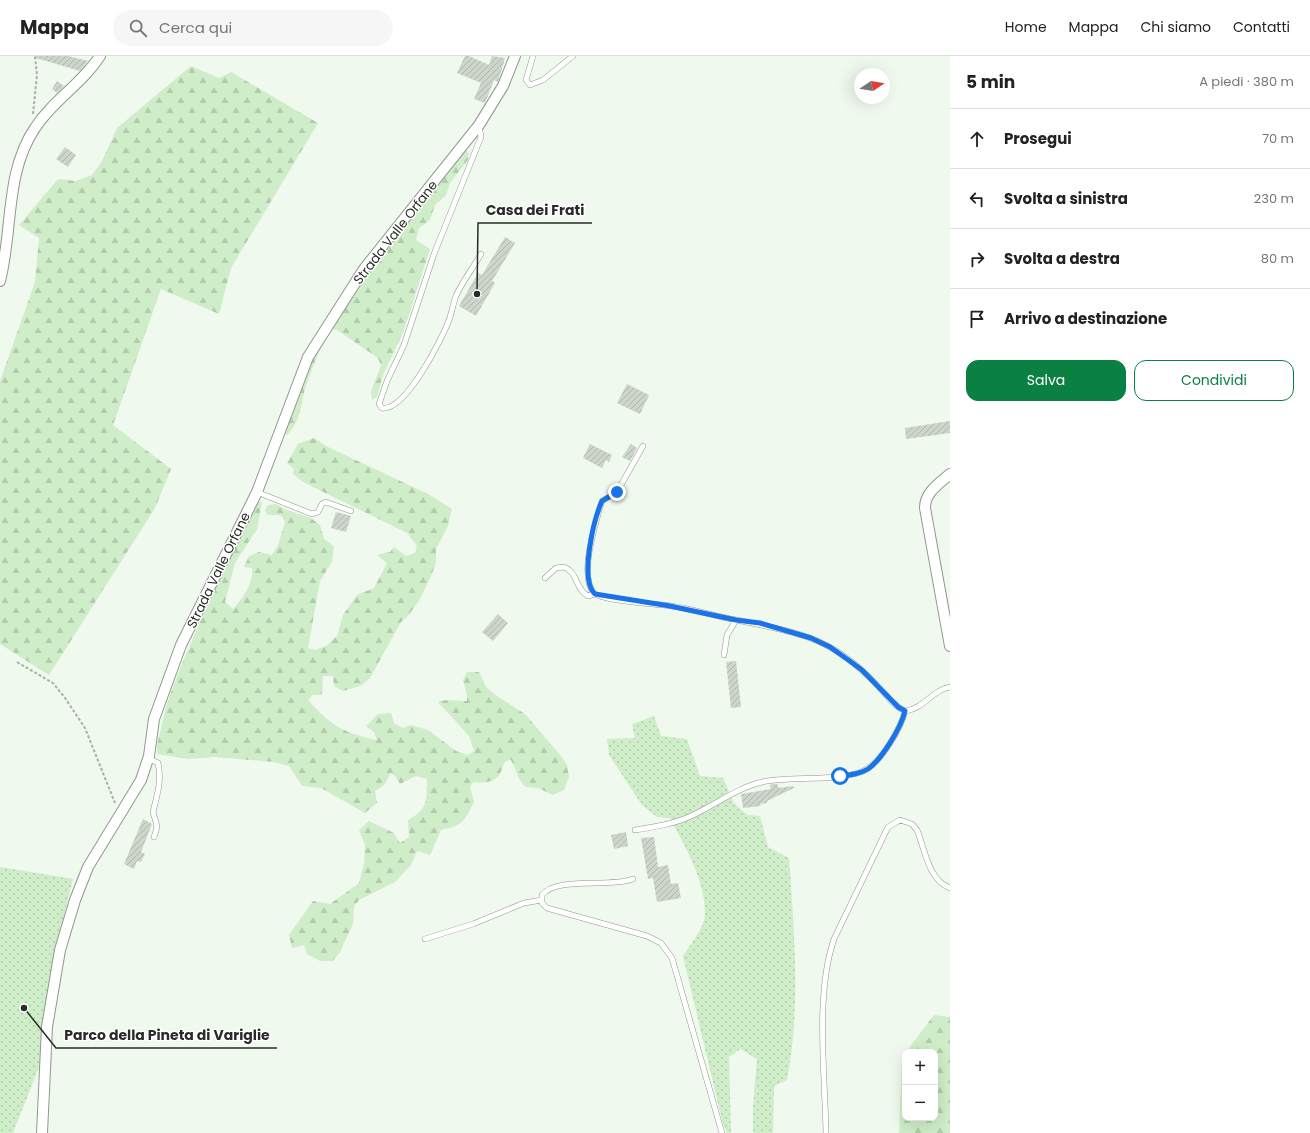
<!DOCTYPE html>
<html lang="it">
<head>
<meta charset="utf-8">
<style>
	:root { --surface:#fff; --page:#f6f6f6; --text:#222; --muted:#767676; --line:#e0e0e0; --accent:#0b8043 }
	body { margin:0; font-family:Poppins,sans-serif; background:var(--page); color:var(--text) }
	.controls { position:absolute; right:12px; bottom:12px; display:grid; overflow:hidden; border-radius:8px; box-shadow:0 4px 16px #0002 }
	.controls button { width:36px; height:36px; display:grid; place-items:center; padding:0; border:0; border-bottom:1px solid var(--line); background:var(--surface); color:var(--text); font:20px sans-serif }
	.compass { position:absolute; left:854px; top:12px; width:36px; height:36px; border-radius:50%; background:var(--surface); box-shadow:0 4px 16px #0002; rotate:78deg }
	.stop { position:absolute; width:12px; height:12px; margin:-9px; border:3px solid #1a73e8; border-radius:50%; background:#fff }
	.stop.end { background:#1a73e8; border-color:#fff; box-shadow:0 1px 4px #0008 }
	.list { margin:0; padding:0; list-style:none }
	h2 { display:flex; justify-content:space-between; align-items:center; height:52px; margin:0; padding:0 16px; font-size:17px }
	h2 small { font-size:13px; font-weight:400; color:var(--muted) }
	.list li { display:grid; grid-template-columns:26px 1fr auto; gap:12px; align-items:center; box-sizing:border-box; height:60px; padding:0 16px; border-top:1px solid var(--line) }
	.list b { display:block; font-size:15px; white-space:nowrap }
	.list em { font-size:13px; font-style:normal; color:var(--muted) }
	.actions { display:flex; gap:8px; padding:12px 16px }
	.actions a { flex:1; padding:9px 0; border:1px solid var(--accent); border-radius:12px; text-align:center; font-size:14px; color:var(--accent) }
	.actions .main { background:var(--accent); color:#fff }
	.icon { flex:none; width:22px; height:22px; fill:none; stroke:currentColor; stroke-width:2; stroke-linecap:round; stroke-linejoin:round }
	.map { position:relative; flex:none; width:950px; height:1077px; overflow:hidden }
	header { display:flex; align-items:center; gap:24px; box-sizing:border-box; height:56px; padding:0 20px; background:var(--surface); border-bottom:1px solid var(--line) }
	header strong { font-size:19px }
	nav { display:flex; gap:22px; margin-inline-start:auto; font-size:14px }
	.search { width:280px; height:36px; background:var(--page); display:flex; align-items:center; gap:10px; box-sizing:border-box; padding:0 14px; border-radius:22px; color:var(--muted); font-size:15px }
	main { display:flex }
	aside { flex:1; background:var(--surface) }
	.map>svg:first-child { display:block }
</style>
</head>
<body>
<header>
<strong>Mappa</strong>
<div class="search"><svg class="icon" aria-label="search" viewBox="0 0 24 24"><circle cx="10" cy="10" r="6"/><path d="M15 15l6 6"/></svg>Cerca qui</div>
<nav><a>Home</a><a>Mappa</a><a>Chi siamo</a><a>Contatti</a></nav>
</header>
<main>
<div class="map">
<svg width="950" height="1077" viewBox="0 0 950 1077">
	<defs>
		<pattern id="grass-dots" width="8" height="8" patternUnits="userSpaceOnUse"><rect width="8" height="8" fill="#cfedc8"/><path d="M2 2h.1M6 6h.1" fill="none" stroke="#b2cbac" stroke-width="1.8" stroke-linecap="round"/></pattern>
		<pattern id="forest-firs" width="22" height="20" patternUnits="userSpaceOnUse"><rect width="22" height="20" fill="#cfedc8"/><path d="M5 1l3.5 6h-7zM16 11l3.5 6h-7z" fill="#b2cbac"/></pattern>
		<pattern id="building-hatch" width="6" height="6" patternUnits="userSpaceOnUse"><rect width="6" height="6" fill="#cdd5cb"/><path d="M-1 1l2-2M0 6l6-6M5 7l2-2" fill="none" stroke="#b0b7ae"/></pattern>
	</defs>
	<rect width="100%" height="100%" fill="#f0f9ee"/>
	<path fill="url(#grass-dots)" d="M654,660l7,20 26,3 13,37 23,2 11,25 13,12 13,1 8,31 21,11c5,74 12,149 -2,222l-13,6 -1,47h-20v-27l4,-47 -17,-10 -11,8 2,76h-4l-4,-9 -40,-168c6,-9 22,-30 22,-41 1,-34 -20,-68 -35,-97l-13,-1 -15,-12 -33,-50 -2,-16 28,-1 -3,-14z
		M0,811l73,12 -17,70 -17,118 -26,66h-13z"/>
	<path fill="url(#forest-firs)" d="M191,10l28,12 12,-6 87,51 -87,145 -12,46 -58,-25 -48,136 58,44 -16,39 -106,167 -49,-31v-263l35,-99 4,-44 -20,-13 39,-46 18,2 16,-6 10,-14 15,-33z
		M465,94l4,3 -1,7 -18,23 -4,12 -11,10 -5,15 -11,8 -3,12 14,9 -27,84 -20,42 -6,22 -5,3 -1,-9 10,-25 -3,-8 -41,-28 -5,-1c-12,18 -22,43 -28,64 -4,16 -5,31 -17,42l-3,-1 24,-65 21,-40 37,-53z
		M314,382l14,9 100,47 24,15 -4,17 -12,23v14l-5,13 -11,23 -12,17 -7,6 -31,56 -8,7 -19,6 -9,-5 -1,-10h-10l-1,19h-9l-5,5c23,25 34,33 69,40l-3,-8 -8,-6 12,-12 13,-1 3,10 9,5 8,-3 17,5 28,21 12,4 6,-4 -5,-15 -31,-34c9,-4 18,-1 29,-1v-7l-4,-14 4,-8h12l7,15 11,9 28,18 36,42 6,9 2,12 -5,13 -11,5 -15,-7 -12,-1c-9,-7 -9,-18 -16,-28l-6,4c-4,18 -14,21 -30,19l-4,4 4,16c-10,20 -11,23 -33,28l-11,25 -13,-4 -6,14 -16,17 -36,18 -5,6 -1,18 -13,28 -7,9h-13l-13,-7 -3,-9 -12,3 -3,-13 24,-34 17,3 29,-21 5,-19 1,-19 -6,-15 10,-9 25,12 6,10 9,-6 -1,-17c21,-12 18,-19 19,-41l-11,-3 -16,8 -5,-8 -4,-3 -7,12 -9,6 2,12 -12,10 -44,-25 -19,-2 -13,-20 -15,-4 -59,-5 -27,2 -31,-5v-9l10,-42 12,-32 30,-70 48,-99h5l-5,27 -22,34 -10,39 8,7c10,-11 21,-26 19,-41l-8,-1 5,-11 10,-4 13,3 6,-10 7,-23 -4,-7h-14l-2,-5 3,-5 8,-1 11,6 24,8 9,7 4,14 10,7 -2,16 -12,19 -12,67 7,2 11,-4 11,-10 6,-21 14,-20 17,-7 13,-25 -10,-8 13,-3 4,-5 12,9 9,-3 2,-7 -10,-13 -104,-51 -10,-8 1,-5 -7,-6 11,-19z
		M934,959l16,2v116h-51l3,-76 3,-3v64h30v-66h-29z"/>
	<path fill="url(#building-hatch)" d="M36,0h32l20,5 -8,10 -44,-13z
		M465,0h4l20,9 3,-9 13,2 -7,24 -4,-2 -9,23 -11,-4 7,-16 -24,-10z
		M57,25l7,5 -7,7 -5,-4z
		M65,91l11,8 -8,12 -12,-8z
		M505,181l10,6 -23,38 3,2 -19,33 -17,-10 19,-33 4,2z
		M627,328l22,11 -9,19 -23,-11z
		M950,365v12l-44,6 -1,-11z
		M590,388l22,11 -3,7 -3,-2 -4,8 -19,-10z
		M631,388l6,4 -7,13 -8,-4z
		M336,456l15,4 -5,16 -15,-4z
		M498,558l10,9 -15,18 -11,-9z
		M736,605l5,46 -10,1 -5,-46z
		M774,728h3l2,4 14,-2 1,2 -27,13v2l-7,1 1,2 -18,2 -2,-14 30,-5 -1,-4z
		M143,763l9,5 -11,28 4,2 -4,8 -4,-1 -3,8 -10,-5z
		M626,776l2,14 -14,3 -3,-14z
		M654,781l4,30 10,-2 3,19 7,-1 3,15 -24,4 -4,-24 -5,1 -7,-41z"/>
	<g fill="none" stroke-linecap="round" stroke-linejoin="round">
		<g stroke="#90988e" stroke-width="6">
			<path id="service" d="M533,0l-7,24 4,5 13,-5 30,-24
				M479,70l2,11 -47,117 -30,91 -17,36 -8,23 3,4c23,4 60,-69 67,-88 3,-8 4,-16 7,-24 6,-14 17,-28 25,-42
				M643,390l-26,46 -15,9 -2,6c-6,23 -20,65 -7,86 15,9 58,10 78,13 22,3 43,10 65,14 26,5 49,9 74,18 25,9 48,27 67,47 8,8 17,22 28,26 19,-2 27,-21 45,-24
				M257,436l55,22 6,-2 4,-8 4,-2 25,9
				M545,522l11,-10 8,-1c14,5 11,22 24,29l7,-2
				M724,599l3,-20 9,-15
				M148,702l10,5c4,18 -1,32 -5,49 3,12 6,12 1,25
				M635,774c19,-3 39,-6 56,-14 24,-11 46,-28 71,-34 28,-6 85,0 105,-13 15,-9 34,-41 38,-58
				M633,823c-23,9 -76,-3 -91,16v8l5,5 100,28 14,7 11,15 50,175
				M425,883l48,-15 51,-21 18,-3
				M826,1077c-1,-60 -11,-138 8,-194l54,-112 12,-7 12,4 5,6c8,19 11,50 33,58"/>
		</g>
		<g stroke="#90988e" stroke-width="12">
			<path id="minor" d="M0,225c13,-51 5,-109 35,-153 18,-28 47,-44 65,-72
				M950,418c-11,10 -25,18 -25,34l25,138
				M42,1077l5,-106 13,-77 15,-50 13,-33 53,-87 8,-24 5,-37 27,-74 76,-153 51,-135 56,-88 115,-144 24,-39 12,-30"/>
		</g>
		<path stroke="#a9b0a7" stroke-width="2" stroke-dasharray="3 2" stroke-linecap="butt" d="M33,58l4,-39 -2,-19
			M17,606l36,21 12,15 20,30 30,75"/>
		<use href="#service" stroke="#fff" stroke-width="5"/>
		<use href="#minor" stroke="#fff" stroke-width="10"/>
	</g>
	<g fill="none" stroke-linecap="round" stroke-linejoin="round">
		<path stroke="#1a73e8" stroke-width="5" d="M617,436l-15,9c-8,18 -23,78 -7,93l75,12 66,14 24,3 51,15 19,9 17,12 15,11 36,37 7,4c-4,17 -23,48 -37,58 -8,5 -18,6 -28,7"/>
	</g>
	<g text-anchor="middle" stroke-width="3" stroke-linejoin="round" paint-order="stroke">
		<g font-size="13" fill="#282b27" stroke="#fff">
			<text transform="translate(395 176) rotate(-52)" y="5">Strada Valle Orfane</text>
			<text transform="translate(218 514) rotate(-64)" y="5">Strada Valle Orfane</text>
		</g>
	</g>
	<path fill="none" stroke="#282b27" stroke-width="1.5" d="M477 238L478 167H592M24 952L56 992H277"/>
	<g fill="#282b27" stroke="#fff" stroke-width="1.5">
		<circle cx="477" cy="238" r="4"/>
		<circle cx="24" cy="952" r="4"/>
	</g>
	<g font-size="14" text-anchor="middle" font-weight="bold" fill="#282b27" stroke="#fff" stroke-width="3" stroke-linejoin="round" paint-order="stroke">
		<text x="535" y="159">Casa dei Frati</text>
		<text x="167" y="984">Parco della Pineta di Variglie</text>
	</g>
</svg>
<div class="controls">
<button>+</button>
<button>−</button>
</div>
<svg class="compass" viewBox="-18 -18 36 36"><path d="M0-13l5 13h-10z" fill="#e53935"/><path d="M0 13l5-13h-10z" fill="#767676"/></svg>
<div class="stop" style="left:840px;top:720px"></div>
<div class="stop end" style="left:617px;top:436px"></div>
</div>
<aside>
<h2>5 min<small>A piedi · 380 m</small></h2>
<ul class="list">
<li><svg class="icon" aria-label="ahead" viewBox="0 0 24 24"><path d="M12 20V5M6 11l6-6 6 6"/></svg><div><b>Prosegui</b></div><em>70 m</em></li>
<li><svg class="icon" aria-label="left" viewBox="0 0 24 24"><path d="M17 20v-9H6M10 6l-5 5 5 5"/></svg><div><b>Svolta a sinistra</b></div><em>230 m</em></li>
<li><svg class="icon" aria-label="right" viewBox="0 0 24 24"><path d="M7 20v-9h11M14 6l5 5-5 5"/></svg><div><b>Svolta a destra</b></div><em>80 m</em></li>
<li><svg class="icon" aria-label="arrive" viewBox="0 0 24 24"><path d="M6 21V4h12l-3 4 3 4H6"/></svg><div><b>Arrivo a destinazione</b></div></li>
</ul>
<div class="actions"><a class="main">Salva</a><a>Condividi</a></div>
</aside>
</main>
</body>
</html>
